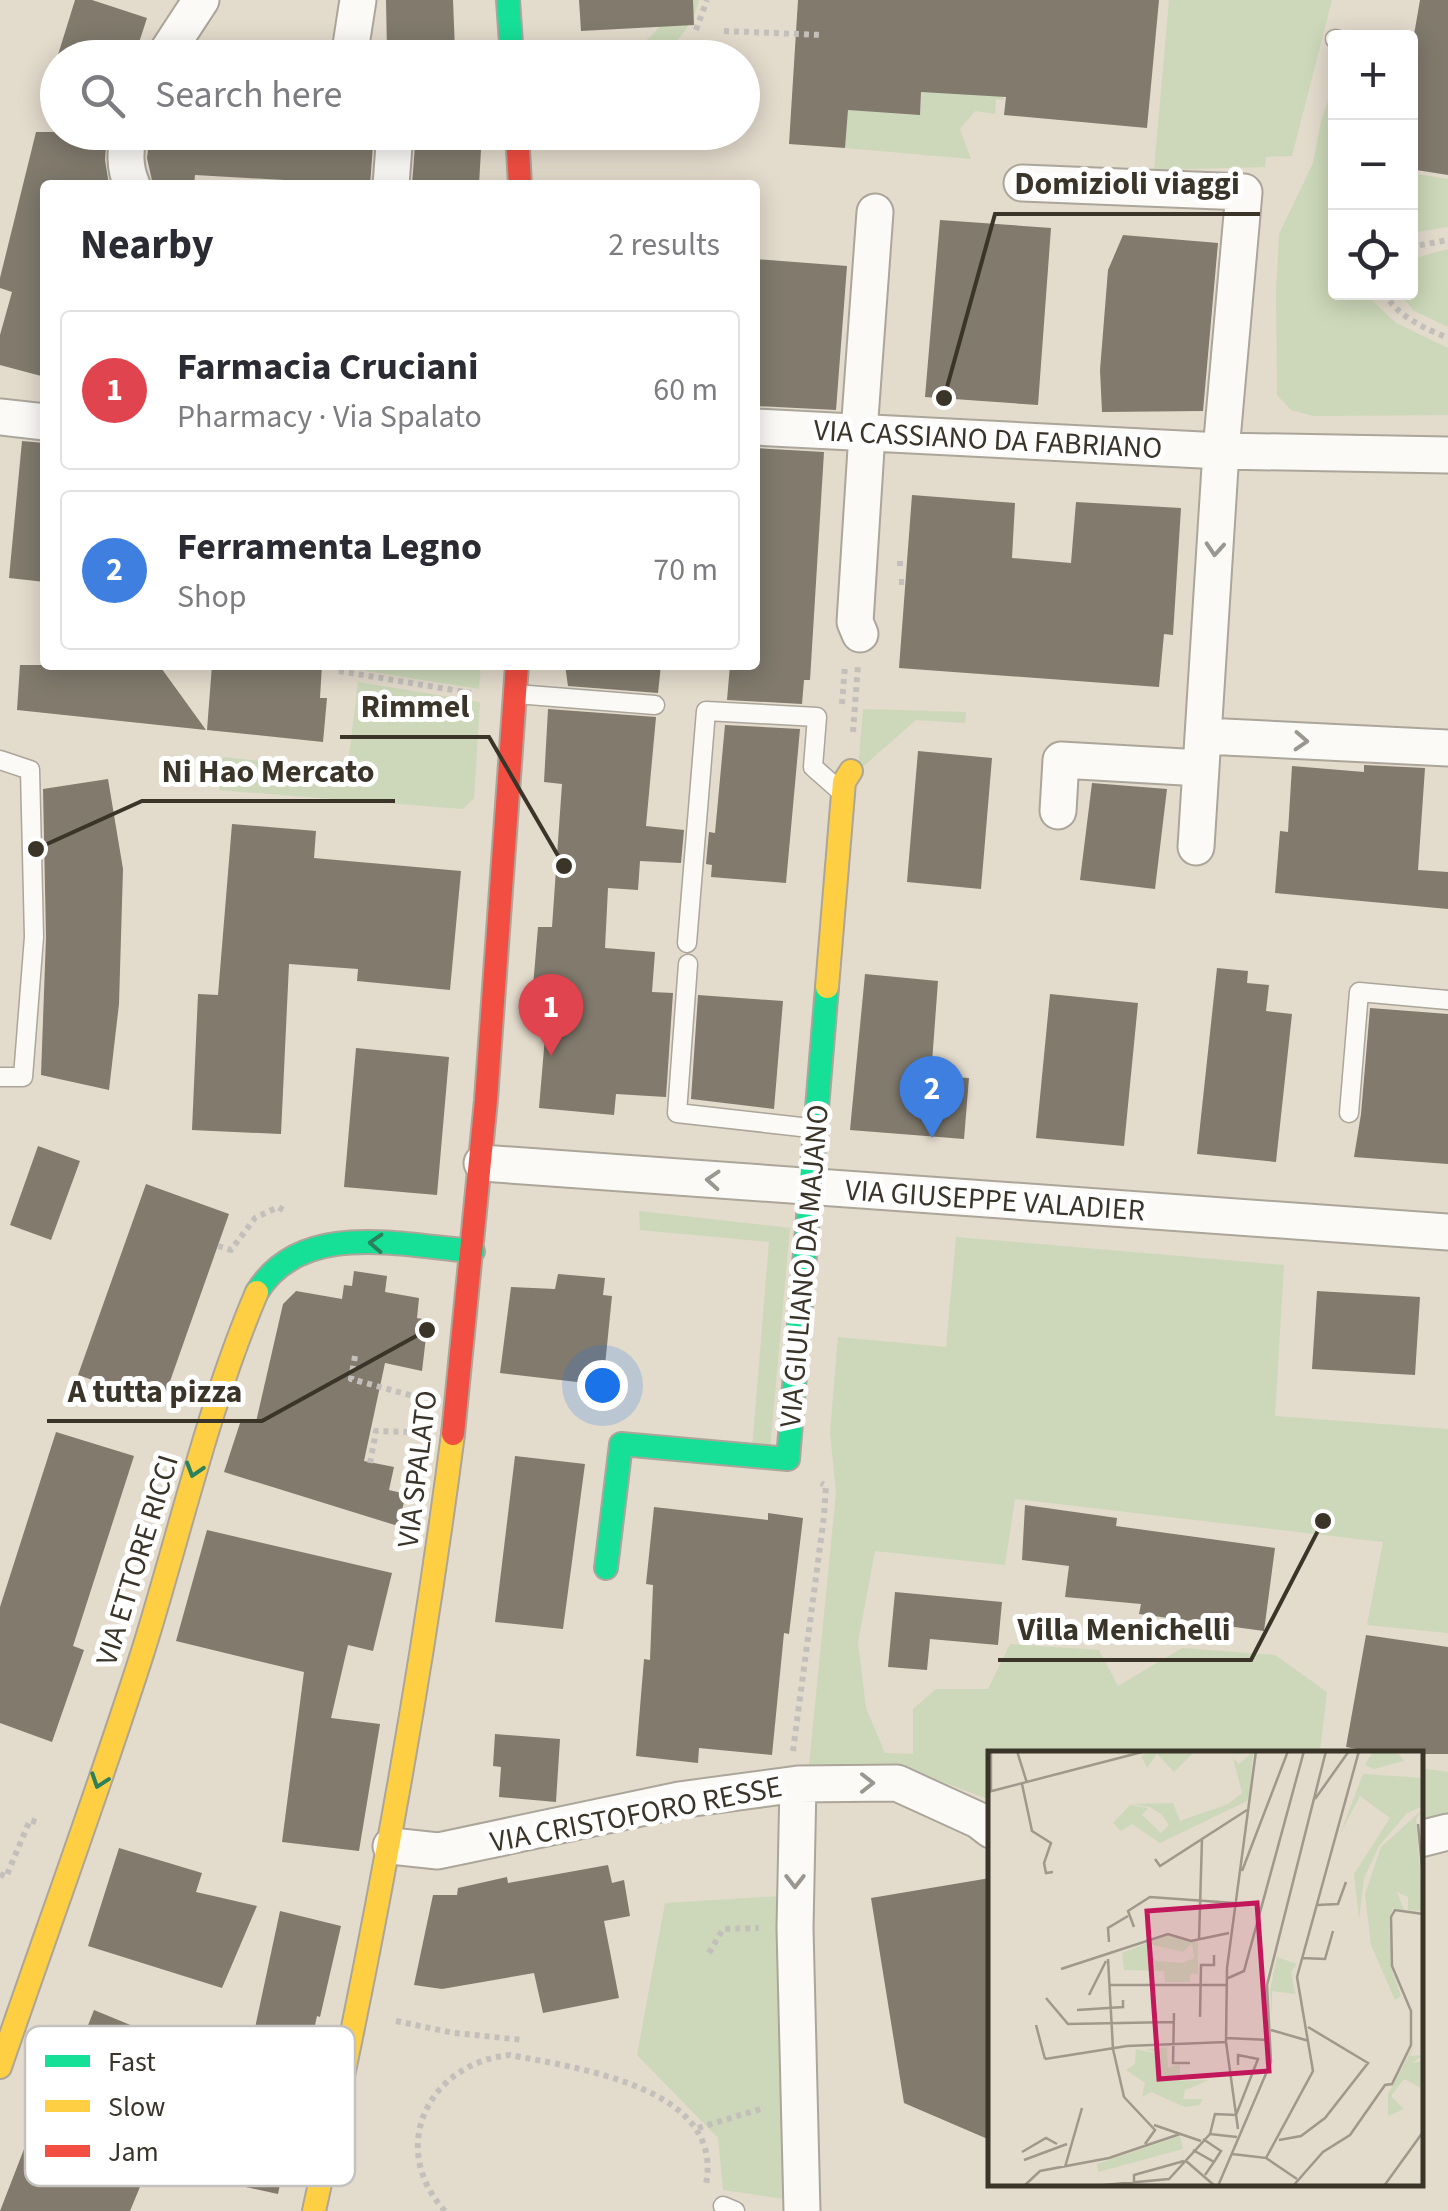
<!DOCTYPE html>
<html lang="en">
<head>
<meta charset="utf-8">
<style>
	:root { --surface:#fff; --page:#f7f7f7; --text:#2b2b33; --muted:#7c7c81; --line:#e1e1e2; --accent:#d93025 }
	body { margin:0; font-family:"Source Sans 3",sans-serif; background:var(--page); color:var(--text) }
	.controls { position:absolute; right:30px; top:30px; display:grid; overflow:hidden; border-radius:10px; box-shadow:0 5px 25px #0003 }
	.controls button { width:90px; height:90px; display:grid; place-items:center; padding:0; border:0; border-bottom:2px solid var(--line); background:var(--surface); color:var(--text); font:50px sans-serif }
	.you { position:absolute; left:602px; top:1385px; width:35px; height:35px; margin:-25px; border:8px solid #fff; border-radius:50%; background:#1a73e8; box-shadow:0 0 0 15px #1a73e833 }
	.badge { display:grid; place-items:center; width:65px; height:65px; border-radius:50%; background:var(--accent); color:#fff; font-size:32px; font-weight:700 }
	.pin { position:absolute; translate:-50% -82px; filter:drop-shadow(0 2px 5px #0008) }
	.pin::after { content:''; position:absolute; top:52px; width:35px; height:30px; background:inherit; clip-path:polygon(0 0,100% 0,50% 100%) }
	.list { margin:0; padding:0; list-style:none }
	h2 { display:flex; justify-content:space-between; align-items:center; height:130px; margin:0; padding:0 40px; font-size:42px }
	h2 small { font-size:32px; font-weight:400; color:var(--muted) }
	.list li { display:grid; grid-template-columns:65px 1fr auto; gap:30px; align-items:center; box-sizing:border-box; height:160px; margin:0 20px 20px; padding:0 20px; border:2px solid var(--line); border-radius:10px }
	.list b { display:block; font-size:38px; white-space:nowrap }
	.list p { margin:0; font-size:32px; white-space:nowrap; color:var(--muted) }
	.list em { font-size:32px; font-style:normal; color:var(--muted) }
	.icon { flex:none; width:55px; height:55px; fill:none; stroke:currentColor; stroke-width:2; stroke-linecap:round; stroke-linejoin:round }
	.map { position:relative; flex:none; width:1448px; height:2211px; overflow:hidden }
	.search { position:absolute; background:var(--surface); box-shadow:0 5px 25px #0003; left:40px; top:40px; width:720px; height:110px; display:flex; align-items:center; gap:25px; box-sizing:border-box; padding:0 35px; border-radius:55px; color:var(--muted); font-size:38px }
	.panel { position:absolute; background:var(--surface); box-shadow:0 5px 25px #0003; left:40px; top:180px; width:720px; height:490px; border-radius:10px }
	.map>svg:first-child { display:block }
</style>
</head>
<body>
<div class="map">
<svg width="1448" height="2211" viewBox="0 0 1448 2211">
	<rect width="100%" height="100%" fill="#e3dbcc"/>
	<path fill="#ccd8b9" d="M673,0h26c-6,25 -20,40 -39,57l-41,1c26,-14 45,-29 54,-58z
		M1169,0h163l-40,156 -26,1 -1,10 -111,3z
		M1335,80l1,66 -4,14 4,2v130l36,1 1,8 23,22 52,25v67l-134,1 -23,-6 -14,-15 -1,-104 3,-57 34,-71 8,-42z
		M1004,85l-1,15 -7,-1 -1,15 -20,-3 -15,18 11,30 -126,-11 3,-38 72,4 1,-22z
		M1410,173l38,6v48l-37,6z
		M1448,249v78l-34,-16 -15,-18 11,-1 1,-33z
		M360,665h121l-2,24 -119,-19z
		M358,682l122,20 -6,96 -11,11 -244,-19 4,-33 104,11 22,-12z
		M863,709l103,3 -1,11 -49,-3 -58,51z
		M639,1211l151,17 -20,222 -18,-1 17,-207 -129,-12z
		M956,1237l328,28 -9,151 173,13v204l-81,-8 16,-83 -368,-43 -10,66 -130,-14 -17,91 8,66 19,45 28,1v-45l23,-20h52l22,-45 89,6 19,36 64,-38 93,7 52,37 -7,59 10,2 -339,1 -1,46 -86,-33 -95,-2 27,-272 -6,-61 8,-95 108,10z
		M1420,1768l28,4v47l-27,6z
		M781,1896l3,303 -61,-9 -5,-52 -81,-83 28,-152z"/>
	<path fill="#817a6d" d="M75,0h17l55,18 -13,40h-77z
		M386,0h67l2,50 -68,2z
		M579,0h114l1,25 -113,6z
		M798,0h361l-12,128 -143,-13 2,-18 -85,-5 -1,23 -72,-5 -3,38 -56,-4z
		M1420,0h28v175l-38,-6v-111z
		M36,132h71l-2,28 4,25h-64v192l-45,-12v-30l12,-43 -12,-4v-10z
		M150,132h224l-4,53 -175,-10 -1,10h-41l-6,-27z
		M416,132h66l-3,53h-67z
		M940,220l111,8 -13,177 -113,-8z
		M1123,235l95,8 -15,168 -101,1 -2,-42 8,-100z
		M755,259l92,7 -11,144 -81,-4z
		M22,441l23,2v139l-36,-4z
		M755,448l69,4 -14,228h-6l-2,24 -75,-4 3,-35h25z
		M912,495l103,8 -3,55 59,5 5,-61 105,6 -8,127 -9,-1 -5,53 -260,-19z
		M20,665h139l47,65 -189,-20z
		M212,665h110l-2,33h7l-4,44 -116,-12z
		M565,665h96l-3,28 -90,-7z
		M548,709l108,8 -10,109 38,4 -3,33 -41,-2 -2,29 -30,-2 -3,60 50,4 -3,40 21,1 -7,104 -50,-3 -2,21 -75,-7 8,-95 -16,-2 7,-84h14l10,-143 -18,-2z
		M725,725l75,4 -14,154 -75,-6 1,-12 -6,-1 3,-32 6,1z
		M918,751l74,7 -11,131 -74,-7z
		M1364,765l61,3 -7,102 30,2v37l-173,-16 5,-62 8,1 4,-66 72,6z
		M108,779l15,90 -4,135 -10,86 -68,-15 5,-138 -3,-148z
		M1092,783l75,6 -12,100 -75,-9z
		M232,824l84,7 -2,27 147,13 -11,119 -93,-9 1,-12 -69,-5 -8,170 -89,-4 6,-136 20,1z
		M1217,968l31,3 -1,12 22,2 -3,26 26,3 -16,148 -79,-8z
		M865,974l73,7 -7,95 38,2 -5,61 -114,-9z
		M1050,994l88,9 -14,143 -88,-8z
		M698,995l85,6 -9,108 -83,-10z
		M1370,1008l78,6v150l-94,-7 7,-43z
		M356,1048l93,9 -12,138 -93,-8z
		M38,1146l42,15 -29,79 -41,-15z
		M146,1184l83,30 -67,190 -84,-29z
		M354,1271l33,5 -2,16 34,6 -2,20 11,2 -6,51 -37,-8 -21,98 30,6 -5,23 17,4 -8,32 -174,-54 17,-52 15,2 27,-118 13,-13 46,8 2,-14 8,1z
		M558,1274l47,4 -2,17 9,1 -9,89 -103,-12 11,-86 44,2z
		M1317,1291l103,6 -5,78 -103,-6z
		M56,1432l78,24 -61,190 11,4 -32,92 -52,-19v-116z
		M515,1456l70,8 -22,165 -68,-7z
		M1025,1505l92,13 -1,8 159,22 -11,83 -125,-17 2,-10 -76,-7 4,-31 -47,-6z
		M654,1507l114,13v-7l35,5 -14,116 -5,-1 -12,122 -73,-7 -1,15 -62,-7 8,-97 6,1 3,-75 -7,-1z
		M207,1530l185,43 -19,78 -25,-6 -17,73 49,6 -21,127 -77,-9 22,-170 -128,-31z
		M895,1592l107,10 -4,43 -68,-6 -3,31 -39,-3z
		M1366,1635l82,12v107h-64l-38,-7z
		M495,1734l65,5 -4,63 -57,-5 2,-30 -8,-1z
		M119,1848l83,25 -6,19 61,14 -35,82 -134,-42z
		M608,1865l4,18 12,-3 6,36 -26,5 15,77 -76,15 -9,-40 -92,16 -28,-4 19,-90h24l1,-7 49,-11 1,6z
		M990,1878v262l-86,-37 -33,-205z
		M280,1911l61,15 -21,91 -3,-1 -39,178 -56,-12z
		M94,2010l102,42 -66,159h-130l26,-67 13,6z"/>
	<g fill="none" stroke-linecap="round" stroke-linejoin="round">
		<g stroke="#aba59a" stroke-width="21">
			<path id="lane" d="M1335,39h1
				M516,694l139,11
				M0,760l30,10 4,167 -11,140h-23
				M687,943l19,-232 111,6 -4,50 26,23
				M688,964l-11,149 133,15
				M1349,1113l10,-121 89,8
				M723,2206l12,5"/>
		</g>
		<g stroke="#aba59a" stroke-width="39">
			<path id="street" d="M163,58l38,-58
				M349,58l9,-58
				M129,132c-4,19 -5,35 3,53
				M1022,183l222,9 -23,259 -25,396
				M391,185l4,-53
				M0,417l45,5
				M755,427l466,24 227,4
				M859,432l16,-220
				M860,634l-5,-12 12,-189
				M1204,736l244,12
				M1058,811l3,-51 140,8
				M482,1163l966,69
				M798,1784l-3,144 7,283
				M1420,1839l28,-7
				M391,1846l47,5 241,-51 119,-16 99,-1 81,37 13,10"/>
		</g>
		<g stroke="#aba59a" stroke-width="26">
			<path id="fast" d="M508,0l4,58
				M257,1292c45,-73 146,-46 216,-41
				M606,1568l15,-124 167,15 39,-472"/>
		</g>
		<g stroke="#aba59a" stroke-width="26">
			<path id="slow" d="M827,987l17,-205 7,-11
				M0,2067c48,-140 99,-278 144,-419 37,-119 64,-241 113,-356
				M314,2211c57,-257 105,-515 139,-777"/>
		</g>
		<g stroke="#aba59a" stroke-width="26">
			<path id="jam" d="M517,132l3,53
				M453,1434l33,-334 31,-435"/>
		</g>
		<path stroke="#c3c0bb" stroke-width="6" stroke-dasharray="5 5" stroke-linecap="butt" d="M696,30l11,-30
			M724,31l99,4
			M1410,247l38,-7
			M1385,292c9,23 41,37 63,46
			M900,566v-5
			M899,582h7
			M339,671l132,22
			M842,704l3,-38
			M853,732l5,-67
			M218,1246l13,4 24,-32 23,-11 9,5
			M355,1356l-4,23 62,17
			M370,1463l6,-32 33,1
			M793,1751l31,-235 2,-30 -5,-3
			M0,1874l6,3 24,-57 9,3
			M709,1953l14,-24 36,-1
			M396,2021l58,12 69,7
			M698,2128l66,-20
			M445,2211c-58,-63 -17,-148 65,-156 67,13 215,32 196,129"/>
		<use href="#lane" stroke="#fbfaf7" stroke-width="18"/>
		<use href="#street" stroke="#fbfaf7" stroke-width="35"/>
		<use href="#fast" stroke="#16e098" stroke-width="22"/>
		<use href="#slow" stroke="#ffcf43" stroke-width="22"/>
		<use href="#jam" stroke="#f24e42" stroke-width="22"/>
	</g>
	<defs><path id="oneway-chevron" d="M-2-3.5L2.5 0L-2 3.5" fill="none" stroke-width="1.6" stroke-linecap="round" stroke-linejoin="round" transform="scale(2.5)"/></defs>
	<g stroke="#9a9790">
		<use href="#oneway-chevron" transform="translate(1215 549) rotate(94)"/>
		<use href="#oneway-chevron" transform="translate(1301 741) rotate(3)"/>
		<use href="#oneway-chevron" transform="translate(713 1180) rotate(-176)"/>
		<use href="#oneway-chevron" transform="translate(867 1783)"/>
		<use href="#oneway-chevron" transform="translate(795 1881) rotate(90)"/>
	</g>
	<g stroke="#2a815b">
		<use href="#oneway-chevron" transform="translate(376 1243) rotate(-177)"/>
		<use href="#oneway-chevron" transform="translate(194 1470) rotate(107)"/>
		<use href="#oneway-chevron" transform="translate(99 1781) rotate(109)"/>
	</g>
	<g text-anchor="middle" stroke-width="10" stroke-linejoin="round" paint-order="stroke">
		<g font-size="30" fill="#3a3429" stroke="#fff">
			<text transform="translate(988 439) rotate(3)" y="10">VIA CASSIANO DA FABRIANO</text>
			<text transform="translate(995 1200) rotate(4)" y="10">VIA GIUSEPPE VALADIER</text>
			<text transform="translate(804 1266) rotate(-85)" y="10">VIA GIULIANO DA MAJANO</text>
			<text transform="translate(417 1469) rotate(-83)" y="10">VIA SPALATO</text>
			<text transform="translate(137 1560) rotate(-73)" y="10">VIA ETTORE RICCI</text>
			<text transform="translate(636 1814) rotate(-11)" y="10">VIA CRISTOFORO RESSE</text>
		</g>
	</g>
	<g transform="translate(988 1751)">
		<rect width="435" height="435" fill="#e3dbcc"/>
		<path d="M163,0h53l-11,2 -19,19 -17,-18 -10,14 -6,-12zM385,0h23l8,10 -30,8 -9,-4zM265,1l-4,48 -89,43 -28,-19 -11,7 -8,-8 17,-18 18,3 -6,7 19,18 8,-8 -8,-11 -11,-7 -18,-3 41,-1 7,18 48,-17 14,-11 -9,-35 6,6zM375,23l60,4v28l-16,7 -28,33 -15,32 -5,41 -5,-45 36,-56 -30,-22 -20,38zM435,58l-7,10 7,92 -15,-1v-13l-11,-5 7,18 -11,-2 -4,10 2,49 10,29 -6,4 -24,-55 -6,-51 16,-47zM180,184l30,7v32h-8v8h-25l-1,-11 -40,-1 -2,-17zM204,192l2,15 -11,5 -27,-2 -9,-10 2,-7 34,8zM289,206l20,7 -6,8 4,22 -23,-3v26l-2,-27zM427,293l-5,12 13,-1 -11,8 11,-2v28l-19,-10 -13,17 13,13 -16,7v-22zM179,296l1,21 12,-4v17l29,-1 -24,10 -2,9h20l-4,6 -14,2 -34,-15 -9,5 3,-14 -19,-13 9,-6 1,-15 22,5 -12,-5zM192,385l3,13 -85,23 -1,-8z" fill="#ccd8b9" fill-rule="evenodd"/>
		<path fill="none" stroke="#9f988b" stroke-width="2.5" d="M3,0v41M29,0l10,32M34,33l10,47 19,12 -7,20 2,10 7,-1M0,41l158,-41M327,48l34,-48M430,73l5,54M167,108l5,7 87,-56M254,120l46,-120M329,154l21,-1 8,-22M146,176l-6,-16 22,-14 84,6M211,189l3,-101M121,191l-1,-14 20,-12M314,207l23,1 8,-28M120,208l5,90 11,48 31,33 -10,14M73,218l107,-35 23,7 38,-8M238,228l18,-8 60,-220M121,234h117M101,244l17,-34M58,247l22,26 106,-2M89,259l46,-3v-7M186,262l-1,50h17M212,266l1,-52h13v-10M48,274l9,34M283,279l38,11M238,287l44,2M57,308l82,-13 99,-4M166,374l47,16M250,378l-12,-87 1,-74 29,-217M222,383l5,-20 21,1 22,-56 -20,-4v10M215,388l18,12 -7,11M291,389l22,-4 24,-18 43,-55 -60,-36M205,399l21,12 -9,13M34,401l24,-14 11,6M244,403l34,4 47,-87 -16,-94 62,-226M278,407l31,21M36,409l43,-16M198,410l29,25M77,416l17,-59M146,432v-8l50,-14M36,435l16,-15 69,-13 71,-24M105,435l76,-7 41,-45 27,3M230,435l53,-124 -4,-77 59,-234M305,435l30,-34 27,-17 35,-50 7,-1 19,-39v-34l-19,-45 -1,-49 4,-7 28,4M396,435l39,-54"/>
		<path fill="#c2185b" fill-opacity="0.15" stroke="#c2185b" stroke-width="5" d="M269,152l12,168 -110,8 -12,-168z"/>
		<rect width="435" height="435" fill="none" stroke="#3a3429" stroke-width="5"/>
	</g>
	<rect x="25" y="2026" width="330" height="160" rx="15" fill="#fff" stroke="#c4c2bf" stroke-width="2.5"/>
	<rect x="45" y="2055" width="45" height="12" fill="#16e098"/>
	<rect x="45" y="2100" width="45" height="12" fill="#ffcf43"/>
	<rect x="45" y="2145" width="45" height="12" fill="#f24e42"/>
	<g font-size="28" fill="#3a3429">
		<text x="108" y="2071">Fast</text>
		<text x="108" y="2116">Slow</text>
		<text x="108" y="2161">Jam</text>
	</g>
	<path fill="none" stroke="#3a3429" stroke-width="4" d="M944 398L995 214H1260M564 866L489 737H340M36 849L142 801H395M427 1330L262 1421H47M1323 1521L1251 1660H998"/>
	<g fill="#3a3429" stroke="#fff" stroke-width="4">
		<circle cx="944" cy="398" r="10"/>
		<circle cx="564" cy="866" r="10"/>
		<circle cx="36" cy="849" r="10"/>
		<circle cx="427" cy="1330" r="10"/>
		<circle cx="1323" cy="1521" r="10"/>
	</g>
	<g font-size="32" text-anchor="middle" font-weight="bold" fill="#3a3429" stroke="#fff" stroke-width="10" stroke-linejoin="round" paint-order="stroke">
		<text x="1127" y="194">Domizioli viaggi</text>
		<text x="415" y="717">Rimmel</text>
		<text x="268" y="782">Ni Hao Mercato</text>
		<text x="155" y="1402">A tutta pizza</text>
		<text x="1124" y="1640">Villa Menichelli</text>
	</g>
</svg>
<div class="controls">
<button>+</button>
<button>−</button>
<button><svg class="icon" aria-label="locate" viewBox="0 0 24 24"><circle cx="12" cy="12" r="6"/><path d="M12 2v4M12 18v4M2 12h4M18 12h4"/></svg></button>
</div>
<div class="you"></div>
<div class="pin badge" style="left:551px;top:1056px;background:#e0444e">1</div>
<div class="pin badge" style="left:932px;top:1138px;background:#3f7fe0">2</div>
<div class="search"><svg class="icon" aria-label="search" viewBox="0 0 24 24"><circle cx="10" cy="10" r="6"/><path d="M15 15l6 6"/></svg>Search here</div>
<section class="panel">
<h2>Nearby<small>2 results</small></h2>
<ul class="list">
<li><span class="badge" style="background:#e0444e">1</span><div><b>Farmacia Cruciani</b><p>Pharmacy · Via Spalato</p></div><em>60 m</em></li>
<li><span class="badge" style="background:#3f7fe0">2</span><div><b>Ferramenta Legno</b><p>Shop</p></div><em>70 m</em></li>
</ul>
</section>
</div>
</body>
</html>
